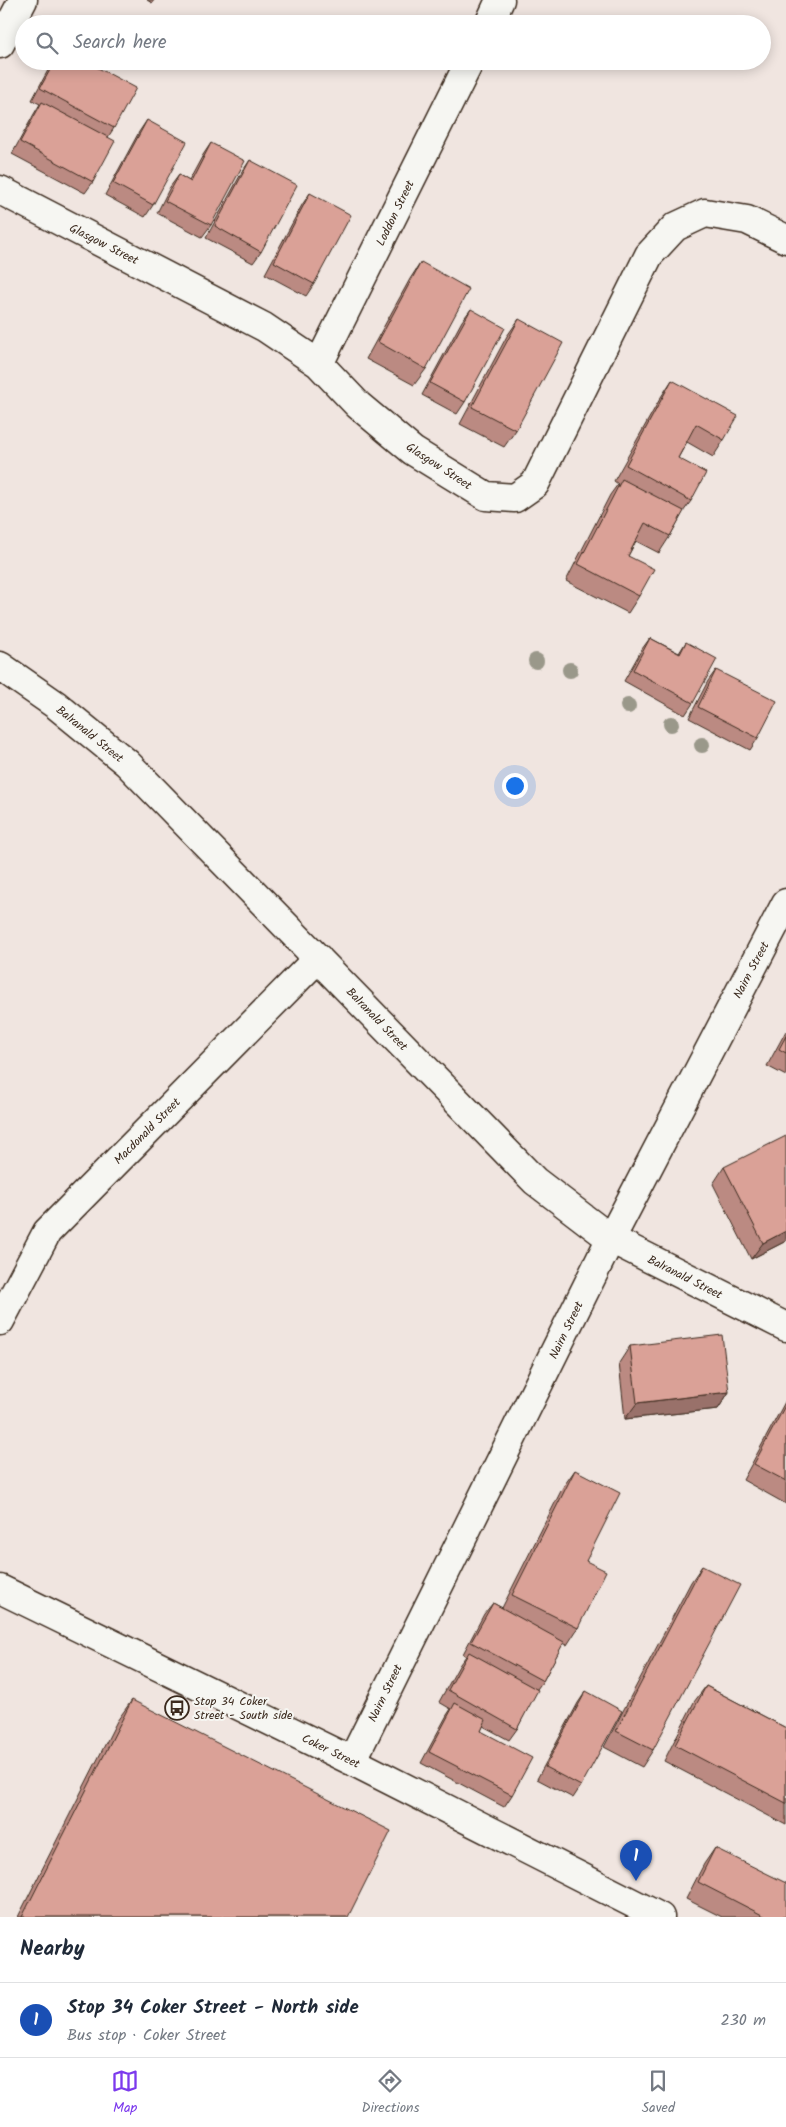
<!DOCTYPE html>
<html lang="en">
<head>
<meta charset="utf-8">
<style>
	:root { --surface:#fff; --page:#f6f6f7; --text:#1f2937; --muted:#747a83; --line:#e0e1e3; --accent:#7c3aed }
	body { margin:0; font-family:Kalam,sans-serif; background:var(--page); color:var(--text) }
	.you { position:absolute; left:514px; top:785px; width:18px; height:18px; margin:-12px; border:4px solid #fff; border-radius:50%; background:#1a73e8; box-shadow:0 0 0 8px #1a73e833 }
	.badge { display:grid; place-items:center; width:32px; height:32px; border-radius:50%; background:var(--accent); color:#fff; font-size:16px; font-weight:700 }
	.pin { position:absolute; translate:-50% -41px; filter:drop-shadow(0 1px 2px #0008) }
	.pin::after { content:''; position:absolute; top:26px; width:18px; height:15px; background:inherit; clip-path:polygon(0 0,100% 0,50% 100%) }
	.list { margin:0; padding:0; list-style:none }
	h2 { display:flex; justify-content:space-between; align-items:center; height:65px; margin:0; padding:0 20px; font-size:21px }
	h2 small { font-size:16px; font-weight:400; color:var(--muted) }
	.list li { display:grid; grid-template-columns:32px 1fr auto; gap:15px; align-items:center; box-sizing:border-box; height:75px; padding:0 20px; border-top:1px solid var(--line) }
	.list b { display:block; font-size:19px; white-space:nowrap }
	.list p { margin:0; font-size:16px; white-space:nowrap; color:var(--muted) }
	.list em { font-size:16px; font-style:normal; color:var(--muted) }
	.icon { flex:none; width:28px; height:28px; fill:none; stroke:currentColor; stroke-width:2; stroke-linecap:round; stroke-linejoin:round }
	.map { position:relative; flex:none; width:786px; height:1917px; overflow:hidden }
	.search { position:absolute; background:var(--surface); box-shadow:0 2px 12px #0003; left:15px; right:15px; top:15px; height:55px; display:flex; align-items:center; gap:12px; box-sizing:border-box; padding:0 18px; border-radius:28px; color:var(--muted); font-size:19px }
	.sheet { height:140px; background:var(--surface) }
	nav { display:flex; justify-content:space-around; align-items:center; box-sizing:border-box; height:70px; border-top:1px solid var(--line); background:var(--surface); font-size:14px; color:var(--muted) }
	nav a { display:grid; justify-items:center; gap:2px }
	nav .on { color:var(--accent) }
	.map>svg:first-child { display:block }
</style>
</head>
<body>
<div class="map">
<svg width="786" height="1917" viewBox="0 0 786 1917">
	<rect width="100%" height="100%" fill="#f0e5e0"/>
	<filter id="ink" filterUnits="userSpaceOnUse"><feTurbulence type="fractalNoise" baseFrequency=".02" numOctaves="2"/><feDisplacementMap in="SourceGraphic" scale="10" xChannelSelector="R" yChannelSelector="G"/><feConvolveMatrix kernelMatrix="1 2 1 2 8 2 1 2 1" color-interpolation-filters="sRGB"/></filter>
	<g filter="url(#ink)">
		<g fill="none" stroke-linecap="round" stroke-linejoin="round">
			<g stroke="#3b2a1e" stroke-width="31">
				<path id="minor" d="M489,24l11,-24
					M0,44l23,-44
					M0,190l264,137 55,37 39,41 55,46 73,45 29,2 20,-14 114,-229 26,-28 30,-14 42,7 39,19
					M319,364l151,-303
					M0,666l56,39 71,58 408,418 76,58 175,88
					M0,1321l47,-89 271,-274
					M0,1589l352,172 308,156
					M352,1761l253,-511 181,-347"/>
			</g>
			<use href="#minor" stroke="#f6f6f2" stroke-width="28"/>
		</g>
		<g fill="#9a988a">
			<circle cx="536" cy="661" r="8"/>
			<circle cx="570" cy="670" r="8"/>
			<circle cx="628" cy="706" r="8"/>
			<circle cx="671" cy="724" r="8"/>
			<circle cx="702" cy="745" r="8"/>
		</g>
		<path fill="#bb8a82" stroke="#3b2a1e" d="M147,0h7l-2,3z
			M53,61h32l29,67 -6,9 -15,45 -8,11 -73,-39 22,-40 6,-10 -8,-4z
			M147,120l6,85 -8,12 -40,-22 34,-63z
			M211,143v82l-9,12 -45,-24 13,-26 9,-12 10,6 14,-26z
			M250,160l11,92 -8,11 -47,-25 36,-66z
			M310,193l4,91 -8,12 -41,-22 37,-69z
			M421,262l5,107 -12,16 -48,-26 44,-80z
			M471,309l-6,93 -8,12 -35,-19 40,-74z
			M519,319l-3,111 -12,17 -44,-23 47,-88z
			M672,380l52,60 -11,17 -26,-15 -9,16 13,43 -8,11 -13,24 -11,17 -23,-12 -8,15 11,40 -11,17 -62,-32 44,-86 8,-11 -4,-3 47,-84z
			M650,638l29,15 7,-11 7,61 -8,12 -61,-34 18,-32z
			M716,670l42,68 -8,12 -61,-32 19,-37z
			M786,1031v45l-19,-10z
			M724,1167l62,74 -35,18 -38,-75z
			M630,1346l99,46 -11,17 -93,10 -6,-56z
			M786,1400v104l-43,-24z
			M575,1470l11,91 -8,67 -11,17 -4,-2 -20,38 -6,8 -20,40 -8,11 -26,-14 -2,5 31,64 -8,12 -83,-44 26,-48 4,-6 -12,-7 21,-38 6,-8 -3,-2 21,-40 9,-11 9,5 61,-121z
			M702,1566l-49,184 -11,17 -38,-20 87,-165z
			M706,1686l80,42v97l-122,-64 30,-59z
			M586,1691l-5,95 -8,12 -36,-19 41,-76z
			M132,1700l216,217h-330l99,-196z
			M715,1848l71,69h-64l-36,-18 18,-35z"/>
		<path fill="#99716a" stroke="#3b2a1e" d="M786,1231v10l-35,18 12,-16z
			M729,1392l-11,17 -93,10 12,-16z"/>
		<path fill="#daa197" stroke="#3b2a1e" d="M55,61h30l51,27 -22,40 -74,-40z
			M42,102l73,39 -22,41 -73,-40z
			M147,120l40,22 -34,63 -40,-22z
			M211,143l34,18 -34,64 -46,-24 14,-26 12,7z
			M250,160l47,25 -36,67 -46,-26z
			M310,193l41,22 -37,69 -40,-22z
			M421,262l48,27 -43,80 -48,-27z
			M471,309l34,19 -40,74 -35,-19z
			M519,319l44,24 -47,87 -44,-23z
			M672,380l66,36 -14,24 -28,-16 -18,34 28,15 -15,28 -65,-36z
			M622,479l62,32 -14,25 -25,-13 -17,33 26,13 -15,27 -61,-32z
			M650,638l30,16 6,-12 31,17 -24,44 -60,-33z
			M716,670l61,31 -19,37 -60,-31z
			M786,1036v17l-7,-4z
			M786,1136v95l-23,12 -39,-76z
			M722,1335l7,57 -92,11 -7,-57z
			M786,1404v77l-32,-17z
			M575,1470l45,23 -34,68 20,10 -28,57 -66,-33z
			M702,1566l38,19 -87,165 -37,-19z
			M493,1603l71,39 -21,39 -72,-39z
			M469,1652l69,38 -21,39 -69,-39z
			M706,1686l80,42v75l-111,-58z
			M586,1691l36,20 -41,75 -36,-19z
			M132,1700l259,131 -43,86h-326z
			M455,1703l31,17 -5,11 51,27 -20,37 -83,-43z
			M715,1848l71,35v34h-20l-68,-35z"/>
	</g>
	<defs>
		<g id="bus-ring" transform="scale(1.25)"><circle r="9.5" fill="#f6f6f2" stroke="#3b2a1e" stroke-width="1.5"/><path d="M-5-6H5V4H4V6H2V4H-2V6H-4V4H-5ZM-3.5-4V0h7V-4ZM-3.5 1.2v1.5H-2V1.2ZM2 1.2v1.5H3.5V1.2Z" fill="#3b2a1e"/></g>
	</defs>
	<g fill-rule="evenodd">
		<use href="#bus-ring" x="177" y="1708"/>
	</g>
	<g text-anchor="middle" stroke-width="4" stroke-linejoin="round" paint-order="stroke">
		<g font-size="12" fill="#3b2a1e" stroke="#f6f6f2">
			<text transform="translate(395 213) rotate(-64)" y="4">Loddon Street</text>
			<text transform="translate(104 244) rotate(27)" y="4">Glasgow Street</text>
			<text transform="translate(439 466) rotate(33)" y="4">Glasgow Street</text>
			<text transform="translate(90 734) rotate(39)" y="4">Balranald Street</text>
			<text transform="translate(751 970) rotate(-62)" y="4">Nairn Street</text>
			<text transform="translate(377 1019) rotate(46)" y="4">Balranald Street</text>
			<text transform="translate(147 1131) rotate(-45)" y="4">Macdonald Street</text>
			<text transform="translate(685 1277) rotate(27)" y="4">Balranald Street</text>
			<text transform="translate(566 1330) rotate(-64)" y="4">Nairn Street</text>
			<text transform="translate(385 1693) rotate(-64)" y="4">Nairn Street</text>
			<text transform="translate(331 1751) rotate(26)" y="4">Coker Street</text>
		</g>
		<g font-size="12" fill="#3b2a1e" stroke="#f6f6f2" text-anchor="start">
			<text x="194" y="1705">Stop 34 Coker<tspan x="194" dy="14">Street - South side</tspan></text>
		</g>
	</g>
</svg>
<div class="you"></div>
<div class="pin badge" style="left:636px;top:1881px;background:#1a4fb4">1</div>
<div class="search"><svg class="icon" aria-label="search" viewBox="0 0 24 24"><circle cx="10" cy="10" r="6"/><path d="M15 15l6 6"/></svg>Search here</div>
</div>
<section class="sheet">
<h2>Nearby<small></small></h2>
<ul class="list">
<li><span class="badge" style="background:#1a4fb4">1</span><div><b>Stop 34 Coker Street - North side</b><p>Bus stop · Coker Street</p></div><em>230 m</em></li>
</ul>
</section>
<nav>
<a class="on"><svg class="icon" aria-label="map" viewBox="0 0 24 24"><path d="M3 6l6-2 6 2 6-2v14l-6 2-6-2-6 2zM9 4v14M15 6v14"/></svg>Map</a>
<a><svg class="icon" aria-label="directions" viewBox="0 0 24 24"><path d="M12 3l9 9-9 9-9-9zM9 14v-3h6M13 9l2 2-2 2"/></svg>Directions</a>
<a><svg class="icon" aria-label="saved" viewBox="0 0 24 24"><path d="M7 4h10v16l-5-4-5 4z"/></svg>Saved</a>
</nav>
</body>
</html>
